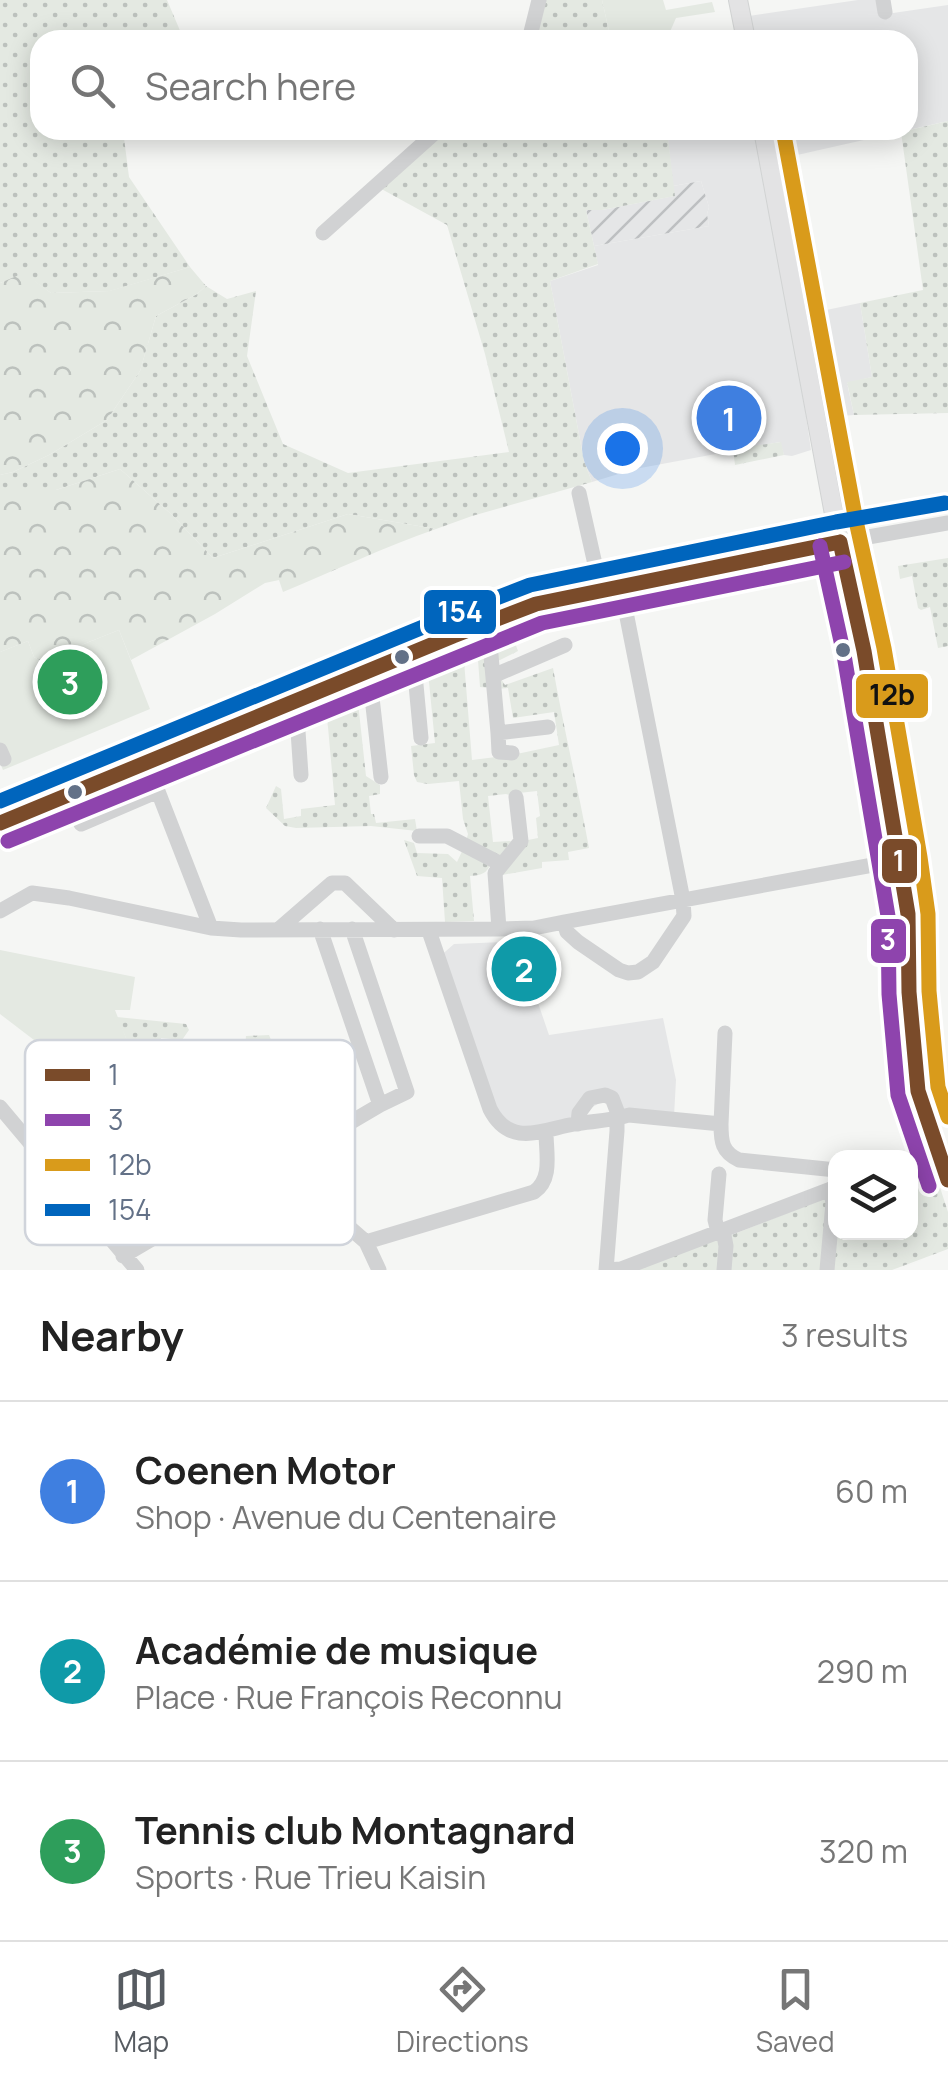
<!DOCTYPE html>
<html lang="en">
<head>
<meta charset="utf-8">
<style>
	:root { --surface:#fff; --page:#f6f6f6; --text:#222; --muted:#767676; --line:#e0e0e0; --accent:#565b61 }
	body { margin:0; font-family:Manrope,sans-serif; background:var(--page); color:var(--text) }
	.controls { position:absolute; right:30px; bottom:30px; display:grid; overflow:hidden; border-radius:20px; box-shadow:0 5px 25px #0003 }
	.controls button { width:90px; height:90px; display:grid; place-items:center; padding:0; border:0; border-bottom:2px solid var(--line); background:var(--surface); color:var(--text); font:50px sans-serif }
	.you { position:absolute; left:622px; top:448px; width:35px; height:35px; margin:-25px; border:8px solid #fff; border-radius:50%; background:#1a73e8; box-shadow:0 0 0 15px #1a73e833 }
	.badge { display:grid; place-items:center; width:65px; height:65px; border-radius:50%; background:var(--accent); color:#fff; font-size:32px; font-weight:700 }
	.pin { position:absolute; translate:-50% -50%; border:5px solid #fff; box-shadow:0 2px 10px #0006 }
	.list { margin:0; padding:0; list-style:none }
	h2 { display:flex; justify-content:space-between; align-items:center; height:130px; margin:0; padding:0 40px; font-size:42px }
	h2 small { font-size:32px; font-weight:400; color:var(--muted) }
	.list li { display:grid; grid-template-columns:65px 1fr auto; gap:30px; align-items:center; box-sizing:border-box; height:180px; padding:0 40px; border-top:2px solid var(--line) }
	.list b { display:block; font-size:38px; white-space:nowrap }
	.list p { margin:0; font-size:32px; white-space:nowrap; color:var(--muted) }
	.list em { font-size:32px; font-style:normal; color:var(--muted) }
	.icon { flex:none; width:55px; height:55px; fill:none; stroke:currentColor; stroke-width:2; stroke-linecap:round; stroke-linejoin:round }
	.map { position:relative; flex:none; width:948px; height:1270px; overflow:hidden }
	.search { position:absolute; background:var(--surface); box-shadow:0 5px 25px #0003; left:30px; right:30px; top:30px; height:110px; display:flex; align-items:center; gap:25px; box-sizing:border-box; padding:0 35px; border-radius:30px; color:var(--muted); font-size:38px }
	.sheet { height:670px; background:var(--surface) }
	nav { display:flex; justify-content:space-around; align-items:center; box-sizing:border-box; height:140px; border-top:2px solid var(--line); background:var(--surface); font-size:28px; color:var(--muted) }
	nav a { display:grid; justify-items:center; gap:5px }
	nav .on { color:var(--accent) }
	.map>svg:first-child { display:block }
</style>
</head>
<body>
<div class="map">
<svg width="948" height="1270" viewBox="0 0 948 1270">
	<defs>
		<pattern id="industrial-furrows" width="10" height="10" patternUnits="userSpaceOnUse" patternTransform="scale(2.5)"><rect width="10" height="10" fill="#e5e6e7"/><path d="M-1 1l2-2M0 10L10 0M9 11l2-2" fill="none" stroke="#bdbfc1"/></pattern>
		<pattern id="grass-dots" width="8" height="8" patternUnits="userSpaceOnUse" patternTransform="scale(2.5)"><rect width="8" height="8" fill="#e4e9e2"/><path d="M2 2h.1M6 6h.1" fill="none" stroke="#bcc1bd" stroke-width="1.8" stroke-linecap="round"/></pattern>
		<pattern id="forest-crowns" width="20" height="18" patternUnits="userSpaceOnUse" patternTransform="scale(2.5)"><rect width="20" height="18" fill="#e4e9e2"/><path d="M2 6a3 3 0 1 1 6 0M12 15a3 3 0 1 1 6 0" fill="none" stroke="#bcc1bd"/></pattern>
	</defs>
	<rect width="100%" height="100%" fill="#f5f6f4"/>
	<path fill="#e5e6e7" d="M858,0h29l1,9 5,4 55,-8v116l-173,39 -6,-30h139v-90h-155l-4,-24z
		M667,130h88l30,145 26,175 -19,6 -8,-1 -4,-13 -145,27 -43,13 -8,-21 -34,-180 48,-16 -4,-19 115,-20 -2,-12 2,-7 -8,-26 -28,5z
		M860,303l12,74 -25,6 7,32 -14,1 -5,10h-6l-22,-112z
		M526,941l14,54 -4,2 13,38 114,-17 13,62 -2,36 -52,-4 -8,-17 -43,24 -50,9 -24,-8 -59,-162 16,-14z"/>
	<path fill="url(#industrial-furrows)" d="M701,181l8,26 -2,7 2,12 -115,20 -8,-36h16l72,-14 -1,-10z"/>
	<path fill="url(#grass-dots)" d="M0,0h167l17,40h-144v90h83l6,47 61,90 -80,24 -59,2 -27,-19 -24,9z
		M539,0h63l9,40h-82z
		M948,121v292l-94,2 -7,-33 25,-5 -12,-74 63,-13 -22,-158z
		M438,130h132v9l51,-9h46l8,66 -73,14h-16l12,54 -48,17 34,180 8,21 -120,34 -36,13 -88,-15 -135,44 -42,-44 -51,-45 -64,21h-56v-15l13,-3 36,-17 58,-35 33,-49 16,-55 41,-22 9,-8 21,13 29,-8 -9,65 36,88 65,29 161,-21 -24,-98 -38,-129 -71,-39z
		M781,442l3,13 -49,10 -2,-16z
		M948,558v88l-10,2 -8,-41 -9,3 -3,-2 -6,-32 -12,3 -2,-13z
		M507,621l11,30 -24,12 -1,-38z
		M483,633l7,55 -10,-1 -2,-27 -14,1 8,99 40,-5 47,-10 -5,-33 -41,6 -5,-30 -11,1 4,-10 4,6 48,-17c11,61 25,120 36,180l-21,4 1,8 -27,2v6l-40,7 21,-34 15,-3 -2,-20 4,-2 -3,-25 -18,2 -3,4 -10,-3 -18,2 5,46 18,-1 -12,19 -6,-2c-5,14 -8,17 -23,18l4,45 -29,1 -3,-44 -25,-2 -13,-36 10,3 3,10 31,1 9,8 8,-17 3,-11 -5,-15 -4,-38 -31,3 -11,-2 -3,-7 -3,-29 24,-3 -7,-71 -7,1 -1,-15z
		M404,665v20h-27l2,-12z
		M356,684l10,92 14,9v9l-11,2 2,18h3l2,9 39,-4 2,12 -46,-5 -75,2 -11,-2 -19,-18 10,-22 5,3 3,30 17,-3v-7l34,-4 -8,-89h-11l-2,-15z
		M140,774l9,17 -27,11 -8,-17z
		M111,786l7,18 -28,11 -6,-16z
		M117,1017l69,7 3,6 -7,10 -21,-2 -8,59 21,3 1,-4 19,14 8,10 -2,8 -22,-1 -6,56 21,3 -4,22 -10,2c-26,-32 -23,-31 -23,-72l-37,-33 9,-62z
		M269,1035l8,19 42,72 -48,28 -51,25 -3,-2 1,-24c14,-12 26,-9 42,-8l6,-59 -24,-2 4,-48z
		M934,1169l14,43v37l-56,21h-258l29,-17 66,-17 106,-42 1,38h74l1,-54z"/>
	<path fill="url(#forest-crowns)" d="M190,267l16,19 -9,8 -41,22 -16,55 -33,49 -58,35 -36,17 -13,3v-192l24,-10 27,20 58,-2z
		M120,469l51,45 42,44 135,-44 88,15c-52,18 -102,42 -153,63l-4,-12 -14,3 -50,31 -84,46 -12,-30 -78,31 -7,-4 -6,-16 -28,11v-162h56z"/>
	<path fill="#e4e9e2" d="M602,0h61l3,10 46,-8 3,10 -39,6 -7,16 -19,6h-39z
		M119,630l31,79 -147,61 -3,-7v-111l28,-11 6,16 7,4z
		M0,950l135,27 -5,33h-15l13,33 -9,62 -119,-91z"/>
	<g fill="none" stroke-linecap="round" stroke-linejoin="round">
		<g stroke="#d1d3d3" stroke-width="20">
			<path id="major" d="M738,0l8,40
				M763,130l73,395 28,126 36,209 8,54 1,78 9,99 30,89"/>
		</g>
		<path stroke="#d1d2d3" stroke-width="15" d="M883,0l2,12
			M529,40l10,-40
			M323,233l115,-103
			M579,493l22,98
			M488,622l10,111
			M413,653l8,85
			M369,671l12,106
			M493,676l72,-31
			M296,702l5,73
			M0,750l4,9
			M512,753l-13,-1 -1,-19 50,-6
			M147,763l64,165
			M0,823l453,-187 83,-32 304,-62 108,-19
			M81,824l77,-33
			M419,836h28l54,28
			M0,911l32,-18 37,5 142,30 30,2 258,-1 35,-1 30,-6 336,-62
			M564,922l3,10 11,10 41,28 9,3 10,-1 15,-10 31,-46 -1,-16 -62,-313
			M279,929l53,-46h13l49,47
			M320,929l60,176
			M499,929l-4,-56 26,-32 -5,-44
			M429,931l61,178c20,39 52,21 84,15 19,-3 37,-3 55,-9l92,9 4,-91
			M0,1107l137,163
			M578,1124l1,-11 11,-15 15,-3 7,3 5,13v20l-11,139
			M721,1124c0,18 1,28 18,36l97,10
			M910,1172l31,-11
			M203,1209l10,-74 16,-4 6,-49 -4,-22 -12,-8 -19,2 -8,3 -6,34 18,23 9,21
			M335,1215l31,27
			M723,1230l3,16 -2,24
			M718,1232l-3,-12 4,-46
			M123,1256l257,-151 27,-13 -55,-163
			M379,1270l-13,-28 168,-50c19,-13 12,-39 12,-60
			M606,1270l15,-1 215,-82
			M827,1270l6,-67 -3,-14"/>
		<use href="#major" stroke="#e3e3e4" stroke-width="18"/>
		<g stroke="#fff" stroke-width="22">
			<path id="bus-1" d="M840,542l24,109 44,263 1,78 9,99 30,89
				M0,823l453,-187 83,-32 304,-62"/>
		</g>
		<g stroke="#fff" stroke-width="22">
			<path id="bus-2" d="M820,546l24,109 44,261 1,78 9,101 31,91
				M8,841l534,-218 302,-61"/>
		</g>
		<g stroke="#fff" stroke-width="22">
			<path id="bus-3" d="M783,130l73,391 28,127 36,209 8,57 1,77 9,96 10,30"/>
		</g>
		<g stroke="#fff" stroke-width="22">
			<path id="bus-4" d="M0,801l445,-183 85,-33 306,-63 109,-19"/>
		</g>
		<use href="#bus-1" stroke="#7a4b2a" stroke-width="15"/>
		<use href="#bus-2" stroke="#8e44ad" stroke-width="15"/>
		<use href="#bus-3" stroke="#d99b1b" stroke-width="15"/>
		<use href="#bus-4" stroke="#0065bd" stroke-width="15"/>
	</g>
	<g fill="#637187" stroke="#fff" stroke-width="4">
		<circle cx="843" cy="650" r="9"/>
		<circle cx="402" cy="657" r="9"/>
		<circle cx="75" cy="792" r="9"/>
	</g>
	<rect x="25" y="1040" width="330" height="205" rx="15" fill="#fff" stroke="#d0d4db" stroke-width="2.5"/>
	<rect x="45" y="1069" width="45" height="12" fill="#7a4b2a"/>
	<rect x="45" y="1114" width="45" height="12" fill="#8e44ad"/>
	<rect x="45" y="1159" width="45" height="12" fill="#d99b1b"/>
	<rect x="45" y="1204" width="45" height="12" fill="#0065bd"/>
	<g font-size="28" fill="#637187">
		<text x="108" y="1085">1</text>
		<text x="108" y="1130">3</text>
		<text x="108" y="1175">12b</text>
		<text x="108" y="1220">154</text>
	</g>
	<g stroke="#fff" stroke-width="4">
		<rect x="422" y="588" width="76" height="48" rx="10" fill="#0065bd"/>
		<rect x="854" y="672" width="76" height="48" rx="10" fill="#d99b1b"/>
		<rect x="880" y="837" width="39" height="48" rx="10" fill="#7a4b2a"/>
		<rect x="869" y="917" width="39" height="48" rx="10" fill="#8e44ad"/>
	</g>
	<g font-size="28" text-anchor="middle" font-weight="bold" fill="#fff">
		<text x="460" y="622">154</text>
		<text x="899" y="871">1</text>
		<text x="888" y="950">3</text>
	</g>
	<g font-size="28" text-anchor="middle" font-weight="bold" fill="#111">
		<text x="892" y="705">12b</text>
	</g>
</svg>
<div class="controls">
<button><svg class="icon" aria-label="layers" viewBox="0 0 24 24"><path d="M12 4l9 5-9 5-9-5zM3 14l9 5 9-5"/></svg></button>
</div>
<div class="you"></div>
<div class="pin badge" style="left:729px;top:418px;background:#3f7fe0">1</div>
<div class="pin badge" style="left:524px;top:969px;background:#0f9aa8">2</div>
<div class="pin badge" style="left:70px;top:682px;background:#2e9e5b">3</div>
<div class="search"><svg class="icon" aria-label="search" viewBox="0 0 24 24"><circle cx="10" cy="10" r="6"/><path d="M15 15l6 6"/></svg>Search here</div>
</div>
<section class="sheet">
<h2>Nearby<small>3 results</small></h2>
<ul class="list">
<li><span class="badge" style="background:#3f7fe0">1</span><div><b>Coenen Motor</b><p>Shop · Avenue du Centenaire</p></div><em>60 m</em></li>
<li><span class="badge" style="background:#0f9aa8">2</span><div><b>Académie de musique</b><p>Place · Rue François Reconnu</p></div><em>290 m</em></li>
<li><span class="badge" style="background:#2e9e5b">3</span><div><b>Tennis club Montagnard</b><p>Sports · Rue Trieu Kaisin</p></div><em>320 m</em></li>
</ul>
</section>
<nav>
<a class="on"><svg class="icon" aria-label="map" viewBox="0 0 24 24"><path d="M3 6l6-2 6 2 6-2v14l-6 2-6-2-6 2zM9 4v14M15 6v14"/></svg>Map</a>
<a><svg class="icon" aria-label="directions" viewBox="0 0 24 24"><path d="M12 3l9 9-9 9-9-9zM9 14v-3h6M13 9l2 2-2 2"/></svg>Directions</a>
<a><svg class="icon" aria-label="saved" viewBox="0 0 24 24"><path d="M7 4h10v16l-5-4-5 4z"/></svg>Saved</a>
</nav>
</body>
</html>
